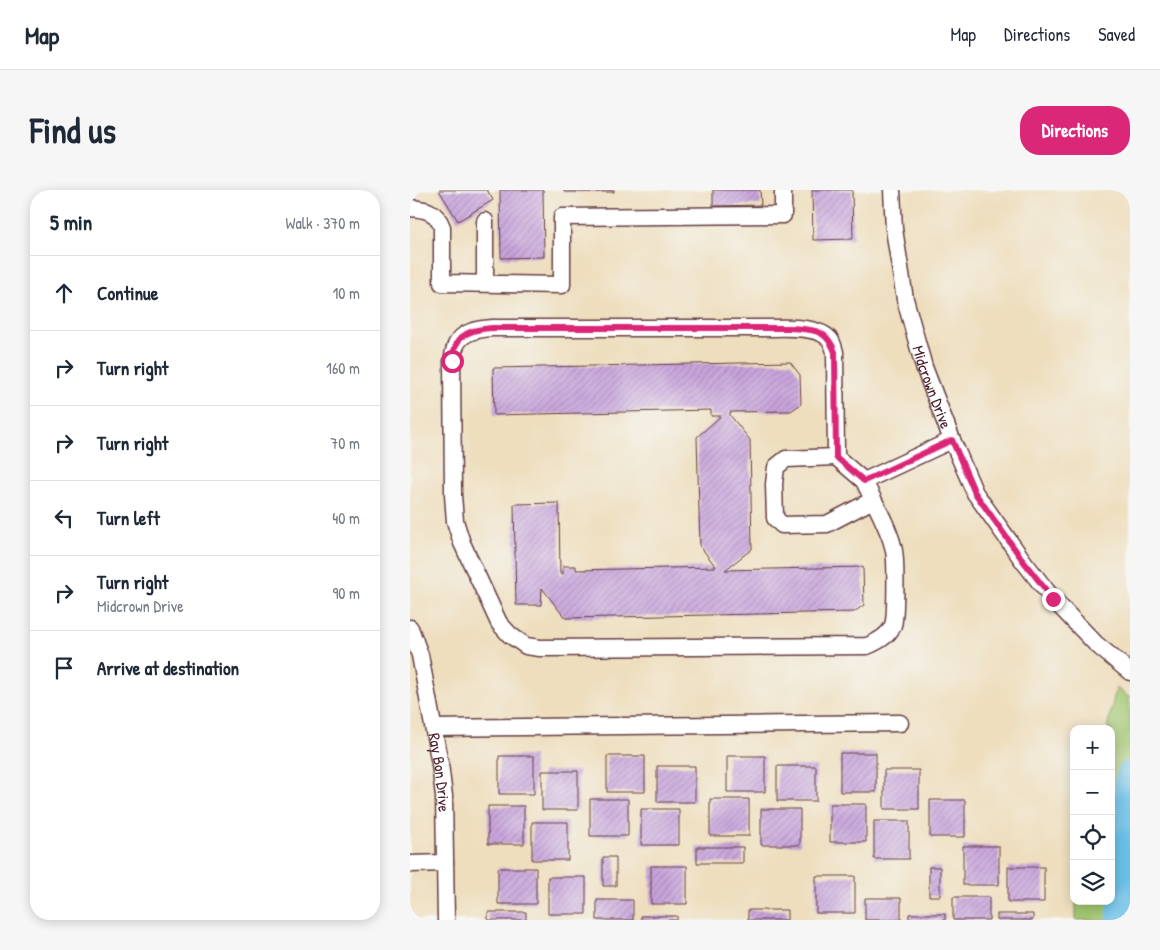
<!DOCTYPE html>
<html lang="en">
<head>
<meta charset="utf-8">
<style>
	:root { --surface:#fff; --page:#f6f6f7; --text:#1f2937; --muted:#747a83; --line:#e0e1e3; --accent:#db2777 }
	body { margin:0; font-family:"Patrick Hand",sans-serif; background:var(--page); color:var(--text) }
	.controls { position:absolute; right:15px; bottom:15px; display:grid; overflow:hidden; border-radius:10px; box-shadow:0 2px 12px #0003 }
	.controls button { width:45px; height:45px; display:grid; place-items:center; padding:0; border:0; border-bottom:1px solid var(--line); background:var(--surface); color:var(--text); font:25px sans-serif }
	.stop { position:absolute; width:15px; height:15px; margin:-11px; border:4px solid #db2777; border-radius:50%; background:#fff }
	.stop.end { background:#db2777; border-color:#fff; box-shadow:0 1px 5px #0008 }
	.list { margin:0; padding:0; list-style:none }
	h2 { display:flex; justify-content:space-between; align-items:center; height:65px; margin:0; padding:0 20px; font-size:21px }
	h2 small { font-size:16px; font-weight:400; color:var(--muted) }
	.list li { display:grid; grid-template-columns:32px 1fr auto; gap:15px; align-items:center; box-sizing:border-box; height:75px; padding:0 20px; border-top:1px solid var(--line) }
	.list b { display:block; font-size:19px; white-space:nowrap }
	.list p { margin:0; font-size:16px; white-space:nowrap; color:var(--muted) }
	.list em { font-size:16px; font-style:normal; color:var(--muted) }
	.icon { flex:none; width:28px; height:28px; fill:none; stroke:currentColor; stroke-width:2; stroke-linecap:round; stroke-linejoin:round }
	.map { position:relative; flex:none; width:720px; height:730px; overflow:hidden; border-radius:20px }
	header { display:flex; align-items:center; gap:30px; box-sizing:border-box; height:70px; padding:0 25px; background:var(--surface); border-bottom:1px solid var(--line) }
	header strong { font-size:24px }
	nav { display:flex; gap:28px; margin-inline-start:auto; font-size:18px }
	.intro { display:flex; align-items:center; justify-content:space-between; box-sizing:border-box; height:120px; padding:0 30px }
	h1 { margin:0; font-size:35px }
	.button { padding:12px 22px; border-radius:20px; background:var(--accent); color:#fff; font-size:18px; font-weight:700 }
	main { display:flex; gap:30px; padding:0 30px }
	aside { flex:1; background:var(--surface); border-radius:20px; box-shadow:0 2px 12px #0003 }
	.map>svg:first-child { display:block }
</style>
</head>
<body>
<header>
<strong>Map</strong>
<nav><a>Map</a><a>Directions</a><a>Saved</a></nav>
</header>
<div class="intro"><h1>Find us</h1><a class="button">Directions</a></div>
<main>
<aside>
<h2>5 min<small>Walk · 370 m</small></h2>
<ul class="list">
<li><svg class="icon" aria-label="ahead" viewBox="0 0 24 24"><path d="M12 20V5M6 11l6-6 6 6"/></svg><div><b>Continue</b></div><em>10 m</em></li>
<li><svg class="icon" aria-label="right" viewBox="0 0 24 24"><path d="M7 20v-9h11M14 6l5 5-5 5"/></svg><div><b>Turn right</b></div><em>160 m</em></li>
<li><svg class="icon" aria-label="right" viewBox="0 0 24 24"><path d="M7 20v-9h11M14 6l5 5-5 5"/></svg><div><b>Turn right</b></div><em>70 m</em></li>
<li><svg class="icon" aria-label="left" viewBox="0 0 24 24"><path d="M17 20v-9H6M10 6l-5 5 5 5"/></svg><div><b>Turn left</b></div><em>40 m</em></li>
<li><svg class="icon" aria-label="right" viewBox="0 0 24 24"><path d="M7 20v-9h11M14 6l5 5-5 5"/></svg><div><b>Turn right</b><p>Midcrown Drive</p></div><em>90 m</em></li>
<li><svg class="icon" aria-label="arrive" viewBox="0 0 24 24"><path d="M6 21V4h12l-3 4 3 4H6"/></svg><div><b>Arrive at destination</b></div></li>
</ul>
</aside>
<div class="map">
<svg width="720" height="730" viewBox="0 0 720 730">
	<defs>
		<pattern id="building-hatch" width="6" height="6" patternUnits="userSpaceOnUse" patternTransform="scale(1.25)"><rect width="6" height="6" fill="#c8a4dc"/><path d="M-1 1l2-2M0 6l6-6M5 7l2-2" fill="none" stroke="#a485b3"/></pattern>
	</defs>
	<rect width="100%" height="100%" fill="#f6f6f2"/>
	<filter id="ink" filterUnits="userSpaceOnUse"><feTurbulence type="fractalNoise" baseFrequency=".02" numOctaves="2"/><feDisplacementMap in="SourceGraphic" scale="10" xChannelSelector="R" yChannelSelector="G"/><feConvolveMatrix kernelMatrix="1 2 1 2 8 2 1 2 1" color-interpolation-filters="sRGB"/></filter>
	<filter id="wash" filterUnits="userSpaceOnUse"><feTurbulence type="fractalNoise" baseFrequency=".0096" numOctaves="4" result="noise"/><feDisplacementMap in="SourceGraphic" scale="20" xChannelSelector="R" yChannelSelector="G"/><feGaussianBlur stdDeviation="1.12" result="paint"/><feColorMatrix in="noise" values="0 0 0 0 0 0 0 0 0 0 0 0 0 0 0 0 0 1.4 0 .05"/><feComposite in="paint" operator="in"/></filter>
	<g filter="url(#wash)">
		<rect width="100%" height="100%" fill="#eedebe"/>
		<path fill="#a1c56f" stroke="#76724d" d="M706,498l14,10v222h-54v-19h35v-172h-4z"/>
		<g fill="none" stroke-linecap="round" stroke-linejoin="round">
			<path stroke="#6bbfe7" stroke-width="26" d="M710,730l3,-83 5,-58 2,-5"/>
		</g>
		<g id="blocks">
			<path fill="url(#building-hatch)" d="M29,0h48l6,10 -35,21z
				M90,0h43l1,67 -43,1z
				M154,0h50v2h-50z
				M303,0h47l1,15 -48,1z
				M402,0h40l1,49 -40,1z
				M380,172l10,13 1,29 -10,7 -61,1v3l20,25 2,109 -27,21 138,-3 1,38 -10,7 -289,6 -23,-30 -1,17h-25l-2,-101 45,-1 1,71h3v-8h13v4l140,-3 -16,-21 -3,-109 24,-21h-10v-6l-217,5 -1,-47z
				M430,563h36v39h-36z
				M89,566h35v38h-35z
				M197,566h38v36h-38z
				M317,566h38v36h-38z
				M247,576h38v36h-38z
				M367,576h39v35h-39z
				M474,580h35v39h-35z
				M132,581h36v39h-36z
				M180,609h38v37h-38z
				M300,609h39v37h-39z
				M520,610h35v37h-35z
				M420,614h36v38h-36z
				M78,616h36v38h-36z
				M231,619h38v36h-38z
				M351,619h39v36h-39z
				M464,631h35v38h-35z
				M122,632h36v38h-36z
				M553,656h36v39h-36z
				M287,657h46v16h-46z
				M193,667h13v29h-13z
				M241,676h36v38h-36z
				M519,677h11v29h-11z
				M598,677h36v35h-36z
				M88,678h38v36h-38z
				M406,686h39v37h-39z
				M138,687h38v37h-38z
				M543,707h36v23h-36z
				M455,708h36v22h-36z
				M187,710h36v20h-36z
				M338,720h39v10h-39z
				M78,722h38v8h-38z
				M499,724h36v6h-36z
				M587,724h36v6h-36z
				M231,726h36v4h-36z"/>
		</g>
	</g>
	<g filter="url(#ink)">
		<use href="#blocks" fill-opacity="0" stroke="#633c41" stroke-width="1"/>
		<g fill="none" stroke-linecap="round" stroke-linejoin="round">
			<g stroke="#633c41" stroke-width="19">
				<g id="minor">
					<path id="s1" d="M482,0l2,39 11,70 19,68 28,73 23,53 49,69 29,37 43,45 34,28"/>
					<path d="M0,18c16,1 26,3 32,19v56l120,2v-68l221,-2v-25"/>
					<path d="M75,31v62"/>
					<path d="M426,267l-50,2 -10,8 -2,17 1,34 7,7 45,-1 46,-24"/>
					<path d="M454,291l-28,-24 -1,-105c-1,-3 -2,-8 -4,-11 -10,-16 -47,-13 -63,-13h-276c-13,1 -30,3 -36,17 -2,4 -3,11 -4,16l1,134 2,26 7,22 37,80 11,12 16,11 14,2 327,-2c10,-4 22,-10 26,-21 3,-8 3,-64 1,-74 -3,-20 -21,-51 -30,-70l88,-41"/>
					<path id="s2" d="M0,438l10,27 20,109 4,32 2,124"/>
					<path d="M24,538l466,-5"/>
					<path d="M0,674l35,-1"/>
				</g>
			</g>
			<use href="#minor" stroke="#fff" stroke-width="16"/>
		</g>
	</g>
	<g fill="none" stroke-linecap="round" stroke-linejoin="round" filter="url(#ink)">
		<path stroke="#db2777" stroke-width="6" d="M42,171c1,-5 2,-12 4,-16 6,-14 23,-16 36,-17h298c23,2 36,0 45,24l1,105 28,24 88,-41 23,53 49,69 29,37"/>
	</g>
	<g text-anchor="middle" stroke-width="5" stroke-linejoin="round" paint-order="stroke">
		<g font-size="16" fill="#4a1f2b" stroke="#f6f6f2">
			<text dy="6" stroke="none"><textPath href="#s1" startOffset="202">Midcrown Drive</textPath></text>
			<text dy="6" stroke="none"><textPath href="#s2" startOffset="148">Ray Bon Drive</textPath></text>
		</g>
	</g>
</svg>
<div class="controls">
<button>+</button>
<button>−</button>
<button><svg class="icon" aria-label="locate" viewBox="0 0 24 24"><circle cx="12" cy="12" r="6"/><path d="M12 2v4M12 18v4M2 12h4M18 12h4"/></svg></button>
<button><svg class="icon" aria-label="layers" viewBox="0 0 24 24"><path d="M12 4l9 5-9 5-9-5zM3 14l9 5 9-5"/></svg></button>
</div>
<div class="stop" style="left:42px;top:171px"></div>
<div class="stop end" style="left:643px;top:409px"></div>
</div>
</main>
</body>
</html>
